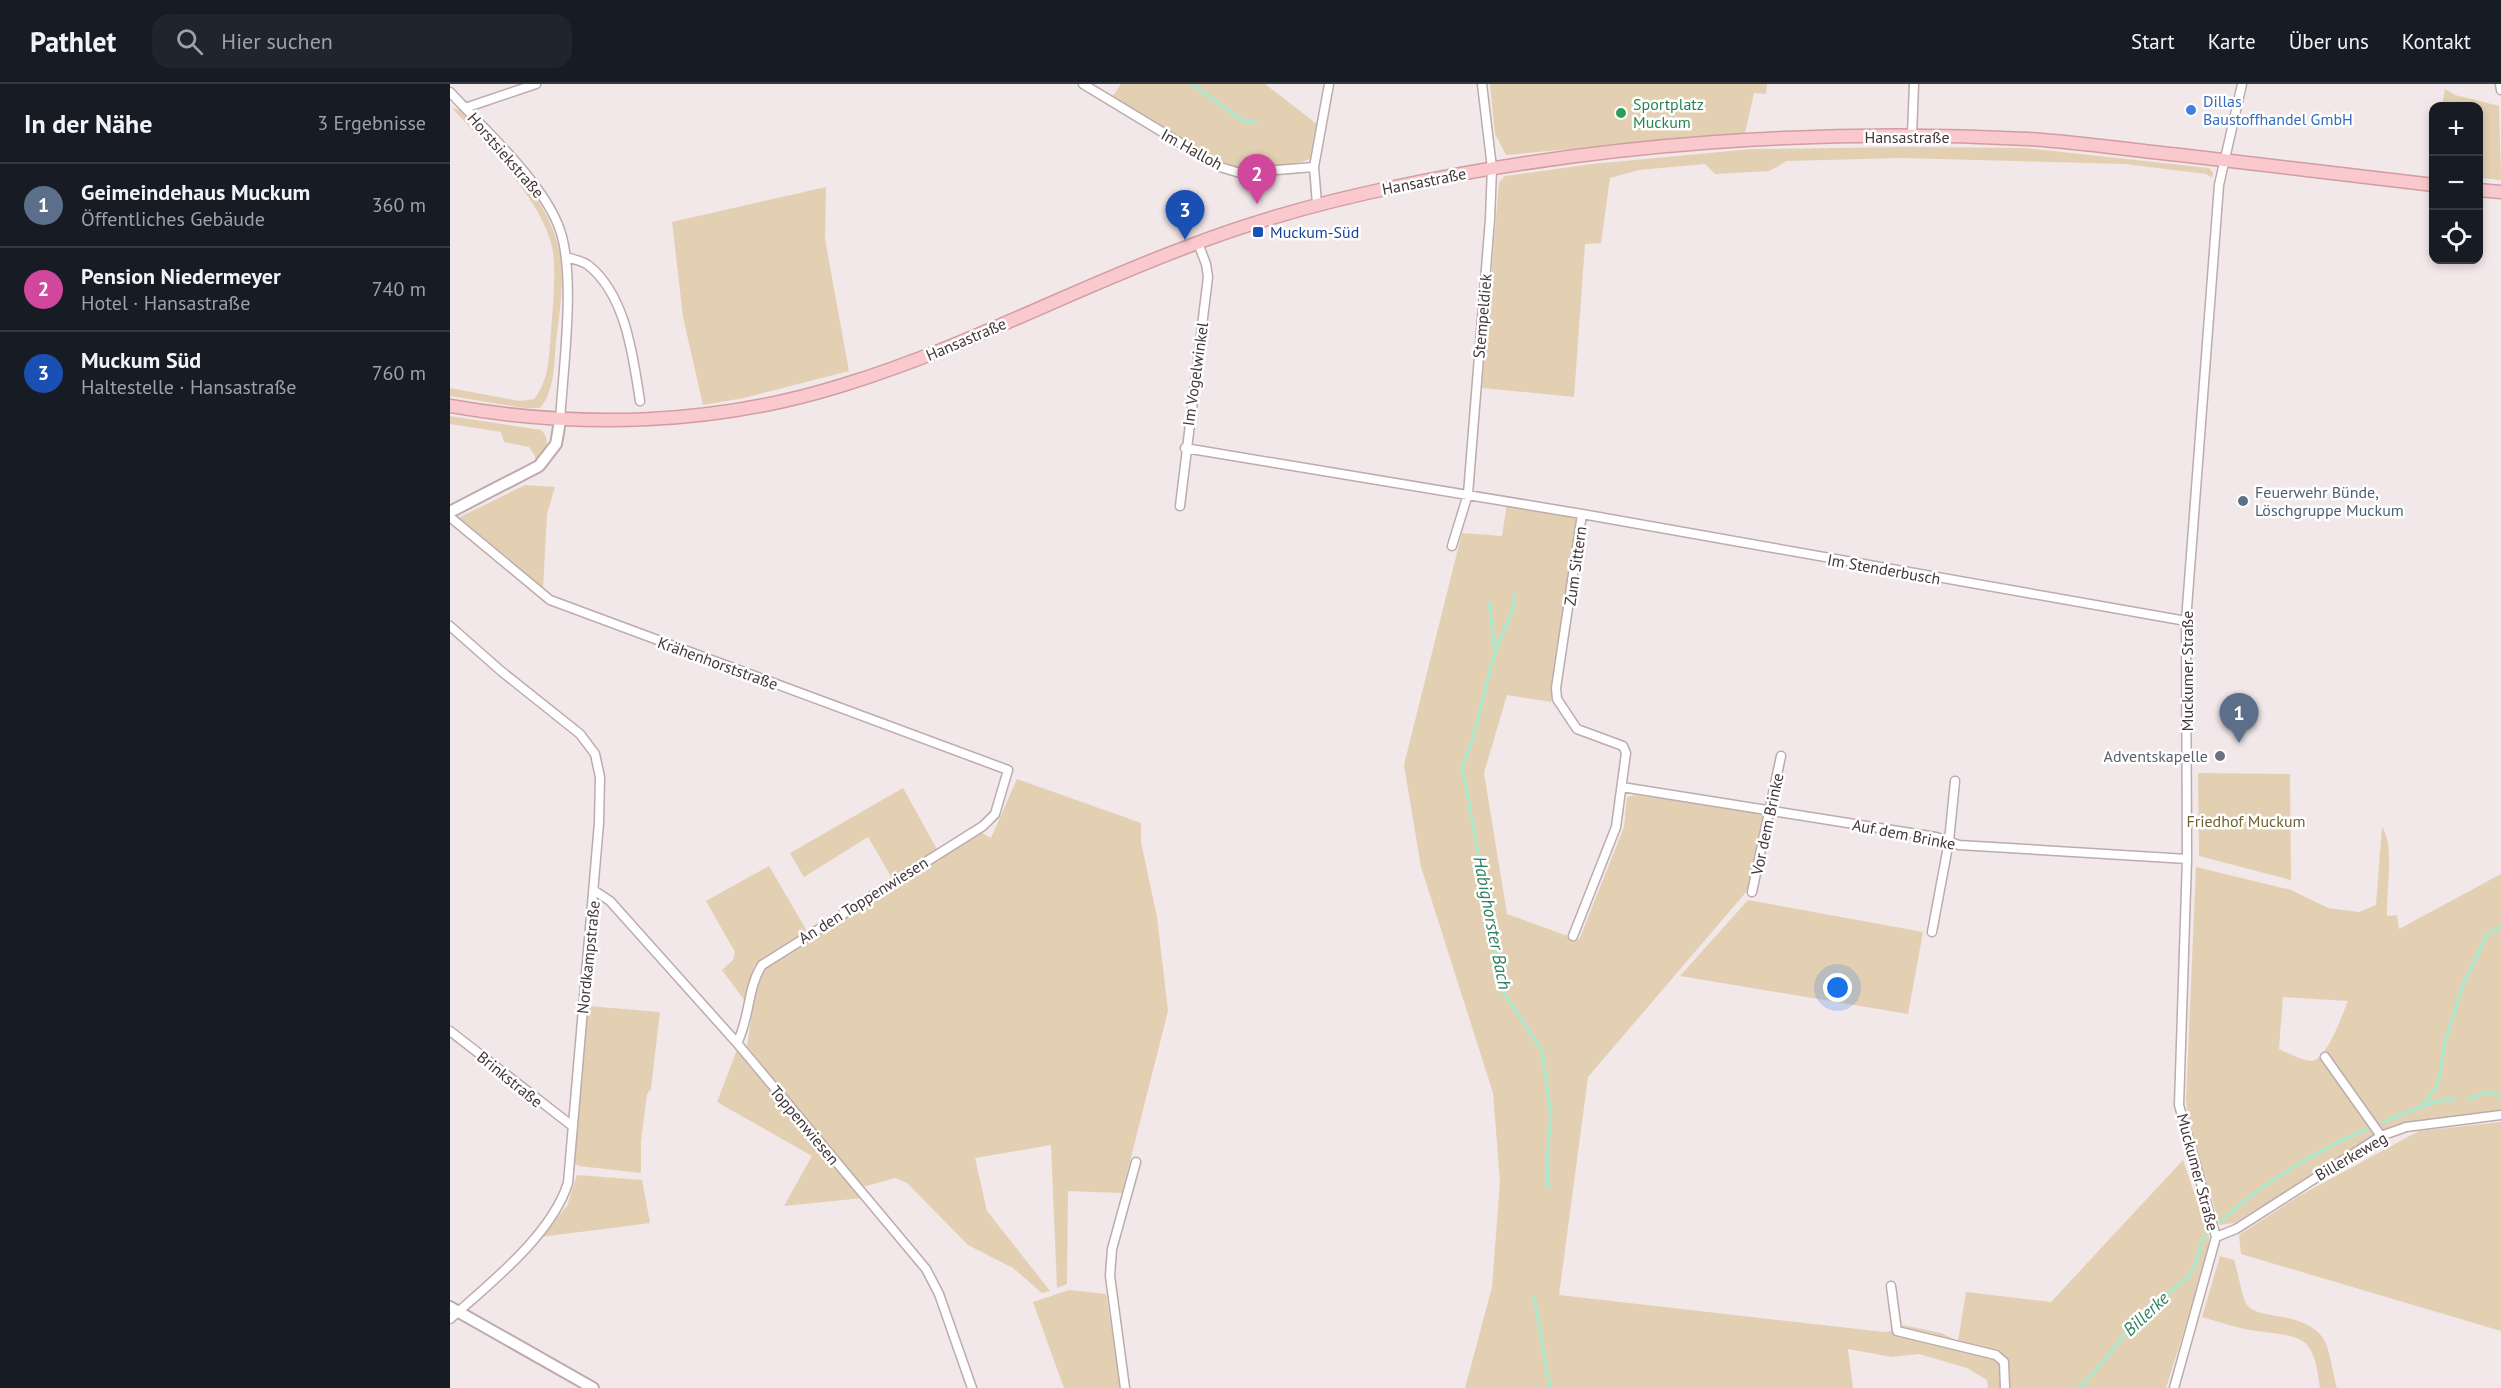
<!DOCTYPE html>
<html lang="de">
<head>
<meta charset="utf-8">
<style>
	:root { --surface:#171b24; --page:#20242c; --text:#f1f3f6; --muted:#9ea1a6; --line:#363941; --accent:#e729ad }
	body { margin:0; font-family:"PT Sans",sans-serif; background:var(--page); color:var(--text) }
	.controls { position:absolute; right:18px; top:18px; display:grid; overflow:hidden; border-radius:12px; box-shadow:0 3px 9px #0003 }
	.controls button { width:54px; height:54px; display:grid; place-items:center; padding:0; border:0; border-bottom:2px solid var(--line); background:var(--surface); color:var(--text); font:30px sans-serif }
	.you { position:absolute; left:1388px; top:904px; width:21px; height:21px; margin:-15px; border:4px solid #fff; border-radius:50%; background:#1a73e8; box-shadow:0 0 0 9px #1a73e833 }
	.badge { display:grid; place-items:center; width:39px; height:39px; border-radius:50%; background:var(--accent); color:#fff; font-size:20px; font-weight:700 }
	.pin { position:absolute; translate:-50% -50px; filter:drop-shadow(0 2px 3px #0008) }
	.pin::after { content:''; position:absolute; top:32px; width:21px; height:18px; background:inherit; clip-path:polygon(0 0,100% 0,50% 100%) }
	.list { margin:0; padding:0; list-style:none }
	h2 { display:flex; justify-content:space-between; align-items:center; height:78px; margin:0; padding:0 24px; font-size:26px }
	h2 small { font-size:20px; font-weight:400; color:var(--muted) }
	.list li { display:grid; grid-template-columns:39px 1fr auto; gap:18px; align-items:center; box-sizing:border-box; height:84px; padding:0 24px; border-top:2px solid var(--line) }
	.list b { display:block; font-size:22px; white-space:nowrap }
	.list p { margin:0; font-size:20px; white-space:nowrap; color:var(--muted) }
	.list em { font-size:20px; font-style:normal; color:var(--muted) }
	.icon { flex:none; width:33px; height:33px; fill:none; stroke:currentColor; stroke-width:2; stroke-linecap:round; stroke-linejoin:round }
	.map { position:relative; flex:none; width:2051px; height:1304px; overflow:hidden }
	header { display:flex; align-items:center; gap:36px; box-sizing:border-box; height:84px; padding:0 30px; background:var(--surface); border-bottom:2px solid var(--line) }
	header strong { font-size:28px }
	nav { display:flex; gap:33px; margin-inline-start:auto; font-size:21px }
	.search { width:420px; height:54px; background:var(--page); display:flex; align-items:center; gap:15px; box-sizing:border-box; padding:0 21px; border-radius:18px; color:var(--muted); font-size:22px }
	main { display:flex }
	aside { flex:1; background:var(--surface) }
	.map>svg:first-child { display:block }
</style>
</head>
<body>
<header>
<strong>Pathlet</strong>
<div class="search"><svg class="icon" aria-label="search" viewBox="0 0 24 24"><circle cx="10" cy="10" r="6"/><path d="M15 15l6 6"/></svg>Hier suchen</div>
<nav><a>Start</a><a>Karte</a><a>Über uns</a><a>Kontakt</a></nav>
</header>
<main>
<aside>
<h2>In der Nähe<small>3 Ergebnisse</small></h2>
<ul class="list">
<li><span class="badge" style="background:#5c6f8a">1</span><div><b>Geimeindehaus Muckum</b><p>Öffentliches Gebäude</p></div><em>360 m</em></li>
<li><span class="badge" style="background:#d1479c">2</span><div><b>Pension Niedermeyer</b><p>Hotel · Hansastraße</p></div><em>740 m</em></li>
<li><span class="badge" style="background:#1a4fb4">3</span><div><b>Muckum Süd</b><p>Haltestelle · Hansastraße</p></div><em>760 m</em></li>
</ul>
</aside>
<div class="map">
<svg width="2051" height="1304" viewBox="0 0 2051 1304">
	<rect width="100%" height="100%" fill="#f2e7e9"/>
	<path fill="#e3d0b3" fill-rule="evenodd" d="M671,0h144l53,41 -6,33c-20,8 -51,15 -73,10 -39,-11 -90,-50 -126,-72z
		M1040,0h277l-1,10 -12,-1 -9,40 -239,22 -11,-21z
		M1995,5l10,6 44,11 2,74 -22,-2 -1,-72h-36z
		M2,24l8,2c39,43 93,89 101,150 3,27 -2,56 -5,82 -2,22 -1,49 -16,66h-16l-74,-12v-8l70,13 14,-2c16,-20 15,-44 17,-69 2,-25 5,-53 2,-78 -8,-50 -68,-108 -101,-144z
		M1456,63l119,1 184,20 4,5 -1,5 -6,-4 -81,-10 -224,-6 -114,3 -18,10 -54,3 -10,-10 -66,6 -29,8 -9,65 -16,1 -11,153 -92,-9 17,-206 6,-6 87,-12 160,-15z
		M376,103l-1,52 24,132 -105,27 -41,7 -20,-88 -11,-95z
		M0,332l91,14c12,12 3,22 -6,32v-6l-6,-9 -25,-5 -3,-10 -51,-8z
		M75,401l30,2 -8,27 -4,75 -85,-71z
		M1057,420l69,12 1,17 -26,169 -44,-7 -23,78 23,141 72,26 45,-113 3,-30 7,-2 132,17 -19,79 -159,186 -29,218 325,37 13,-2 6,-5 38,8 17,8 8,-49 85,10 132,-142 26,77 -1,18 -42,133h-178l-1,-8 -20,-12 -48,-14 -27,3 -44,-8 5,39h-388l27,-101 8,-105 -7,-89 -72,-226 -17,-102 58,-232 40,3z
		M1748,689l92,1 1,106 -92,-24z
		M567,695l124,44v19l16,75 11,94 -46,182 -54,-2 -1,93 -10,4 -6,-143 -76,13 12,53 63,80 -8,2 -29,-25 -45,-23 -61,-62 -12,-5 -32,9 -116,-141 10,-65 6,-12 217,-137 11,6z
		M453,704l35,63 -46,27 -24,-41 -64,40 -14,-24z
		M1932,743c13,17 4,67 5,89l10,-1 2,14 102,-55v237l-96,12 -20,7 -151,93 -14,2 -29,-92 -5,-32 10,-234 95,23 37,18 31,4 17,-7zM1833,913l65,4c-5,12 -22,61 -37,60 -10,-1 -23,-8 -32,-12z
		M319,782l38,65 -53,35 -9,35 -23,-31 11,-10 2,-8 -29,-51z
		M1298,816l175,32 -15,82 -228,-38z
		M138,922l72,6 -9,77 -4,5 -6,47v32l-62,-7 -5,-3z
		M287,966l126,148 -79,8 28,-50 -95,-54z
		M2051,1038v209l-260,-77 -2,-19 60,-39 120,-65z
		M127,1091l65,5 8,43 -109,14 26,-31z
		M1770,1172l14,4c4,11 8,38 13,45 13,16 56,5 76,33 7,10 10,37 14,50h-17c-7,-53 -15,-51 -63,-57 -18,-2 -37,-9 -55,-14z
		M619,1206l37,4 15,94h-57l-31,-86z"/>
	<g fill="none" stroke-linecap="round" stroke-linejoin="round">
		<path stroke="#a9e9cd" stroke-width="3" d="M742,0l51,37 13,1
			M1065,511c-1,21 -14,38 -20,58 -12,38 -16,76 -33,113l42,228 38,56 9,65 -4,44 1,29
			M1039,518l6,49
			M2018,1015l20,-7 13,3
			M1972,1022l20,-6h13
			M1933,1038l39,-16 16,-22 7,-42 18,-57 23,-49 15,-10
			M1770,1138c39,-37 99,-73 149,-94
			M1084,1212l16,92
			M1627,1304l6,-3 57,-68 48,-40 9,-16 4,-20 6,-5"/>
		<g stroke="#bdabae" stroke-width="11">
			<path id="minor" d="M633,0l137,83 20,6 74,-6
				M2050,0l1,6
				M0,8c34,37 94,91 110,138 16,47 3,139 0,191
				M15,24l71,-24
				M1462,51l2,-51
				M867,120l-3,-37 15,-83
				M116,173c7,2 16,4 22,8 38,30 45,91 52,136
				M735,364l397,66 -26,174 1,11 20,30 46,17 3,7 -10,74 -43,109
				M730,422l28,-229 -2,-13 -8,-21
				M1132,430l604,107
				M0,433l100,83 458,170 -13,44 -12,12 -221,139c-15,23 -12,54 -25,78
				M1002,462l16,-52 22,-275 2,-51 -10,-84
				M0,542l51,45 79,63 15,20 5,23 -1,46 -31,360c-17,53 -78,100 -118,136
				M1172,703l314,50 23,8 228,14
				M145,807l15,10 127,142 189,226 13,25 33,94
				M1302,808l29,-136
				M1482,848l17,-91 6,-60
				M0,947l121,94
				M1875,973l56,79
				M1766,1153l20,-8 145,-93 25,-9 95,-12
				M1441,1202l6,45 99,24 8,7 1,26
				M675,1304l-15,-112 2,-27 24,-87
				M1724,1304l42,-151 -37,-132 8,-246 -1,-238 33,-436 23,-101"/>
		</g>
		<g stroke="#bdabae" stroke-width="14">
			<path id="tertiary" d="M0,428l89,-46 17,-22 4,-23
				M0,1223l143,81"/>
		</g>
		<g stroke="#d19da2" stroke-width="15">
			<path id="secondary" d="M2028,106l23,2
				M0,322c130,23 266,19 393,-21 118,-36 226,-94 341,-137 69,-27 142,-47 215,-62 203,-43 422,-58 629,-47 51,3 102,11 152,16 85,10 169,20 254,30"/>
		</g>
		<use href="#minor" stroke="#fff" stroke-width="8"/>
		<use href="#tertiary" stroke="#fff" stroke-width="10"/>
		<use href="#secondary" stroke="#fac9ce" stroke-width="12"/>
	</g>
	<circle fill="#3f7fe0" stroke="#fff" stroke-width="2" cx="1741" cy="26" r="6"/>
	<circle fill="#2e9e5b" stroke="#fff" stroke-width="2" cx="1171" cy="29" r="6"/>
	<rect fill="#1a4fb4" stroke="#fff" stroke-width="2" x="802" y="142" width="12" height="12" rx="3"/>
	<circle fill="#5c6f8a" stroke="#fff" stroke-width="2" cx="1793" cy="417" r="6"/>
	<circle fill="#6b7280" stroke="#fff" stroke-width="2" cx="1770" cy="672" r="6"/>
	<g text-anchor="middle" stroke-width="5" stroke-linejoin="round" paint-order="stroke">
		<g font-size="16" fill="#366cbe" stroke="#fff" text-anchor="start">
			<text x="1753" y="23">Dillas<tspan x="1753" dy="18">Baustoffhandel GmbH</tspan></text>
		</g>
		<g font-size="16" fill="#27864d" stroke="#fff" text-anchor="start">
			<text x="1183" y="26">Sportplatz<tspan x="1183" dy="18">Muckum</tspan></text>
		</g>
		<g font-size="16" fill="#44373a" stroke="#fff">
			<text x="1457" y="59">Hansastraße</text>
			<text transform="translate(742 65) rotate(29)" y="6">Im Halloh</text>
			<text transform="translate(56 71) rotate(49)" y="6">Horstsiekstraße</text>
			<text transform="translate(974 97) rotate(-11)" y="6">Hansastraße</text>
			<text transform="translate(1032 232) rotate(-85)" y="6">Stempeldiek</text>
			<text transform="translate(516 255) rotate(-23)" y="6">Hansastraße</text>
			<text transform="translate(745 290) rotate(-82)" y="6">Im Vogelwinkel</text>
			<text transform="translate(1125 482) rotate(-82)" y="6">Zum Sittern</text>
			<text transform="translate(1434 485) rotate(10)" y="6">Im Stenderbusch</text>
			<text transform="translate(268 579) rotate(20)" y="6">Krähenhorststraße</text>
			<text transform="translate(1737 587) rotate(-90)" y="6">Muckumer Straße</text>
			<text transform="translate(1317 740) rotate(-78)" y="6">Vor dem Brinke</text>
			<text transform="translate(1454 750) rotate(11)" y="6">Auf dem Brinke</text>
			<text transform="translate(413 816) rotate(-32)" y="6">An den Toppenwiesen</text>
			<text transform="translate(138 873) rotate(-84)" y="6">Nordkampstraße</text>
			<text transform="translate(60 995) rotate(39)" y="6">Brinkstraße</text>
			<text transform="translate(355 1041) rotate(50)" y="6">Toppenwiesen</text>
			<text transform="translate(1901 1072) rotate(-30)" y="6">Billerkeweg</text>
			<text transform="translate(1748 1088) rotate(75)" y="6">Muckumer Straße</text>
		</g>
		<g font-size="16" fill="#164399" stroke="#fff" text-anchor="start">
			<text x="820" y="154">Muckum-Süd</text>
		</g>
		<g font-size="16" fill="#4e5e75" stroke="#fff" text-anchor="start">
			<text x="1805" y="414">Feuerwehr Bünde,<tspan x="1805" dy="18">Löschgruppe Muckum</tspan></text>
		</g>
		<g font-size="16" fill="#5b616d" stroke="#fff" text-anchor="end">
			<text x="1758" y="678">Adventskapelle</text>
		</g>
		<g font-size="16" fill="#71622f" stroke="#fff">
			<text x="1796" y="743">Friedhof Muckum</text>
		</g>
		<g font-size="18" font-style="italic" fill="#2f825f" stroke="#fff">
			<text transform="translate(1042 839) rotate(79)" y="6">Habighorster Bach</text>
			<text transform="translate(1696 1230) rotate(-43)" y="6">Billerke</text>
		</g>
	</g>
</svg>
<div class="controls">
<button>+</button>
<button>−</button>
<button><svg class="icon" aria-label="locate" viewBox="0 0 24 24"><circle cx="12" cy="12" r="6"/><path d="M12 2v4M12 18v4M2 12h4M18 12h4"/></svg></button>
</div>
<div class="you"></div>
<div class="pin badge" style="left:1789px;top:659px;background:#5c6f8a">1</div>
<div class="pin badge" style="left:807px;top:120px;background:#d1479c">2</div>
<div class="pin badge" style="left:735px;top:156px;background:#1a4fb4">3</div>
</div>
</main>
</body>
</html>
